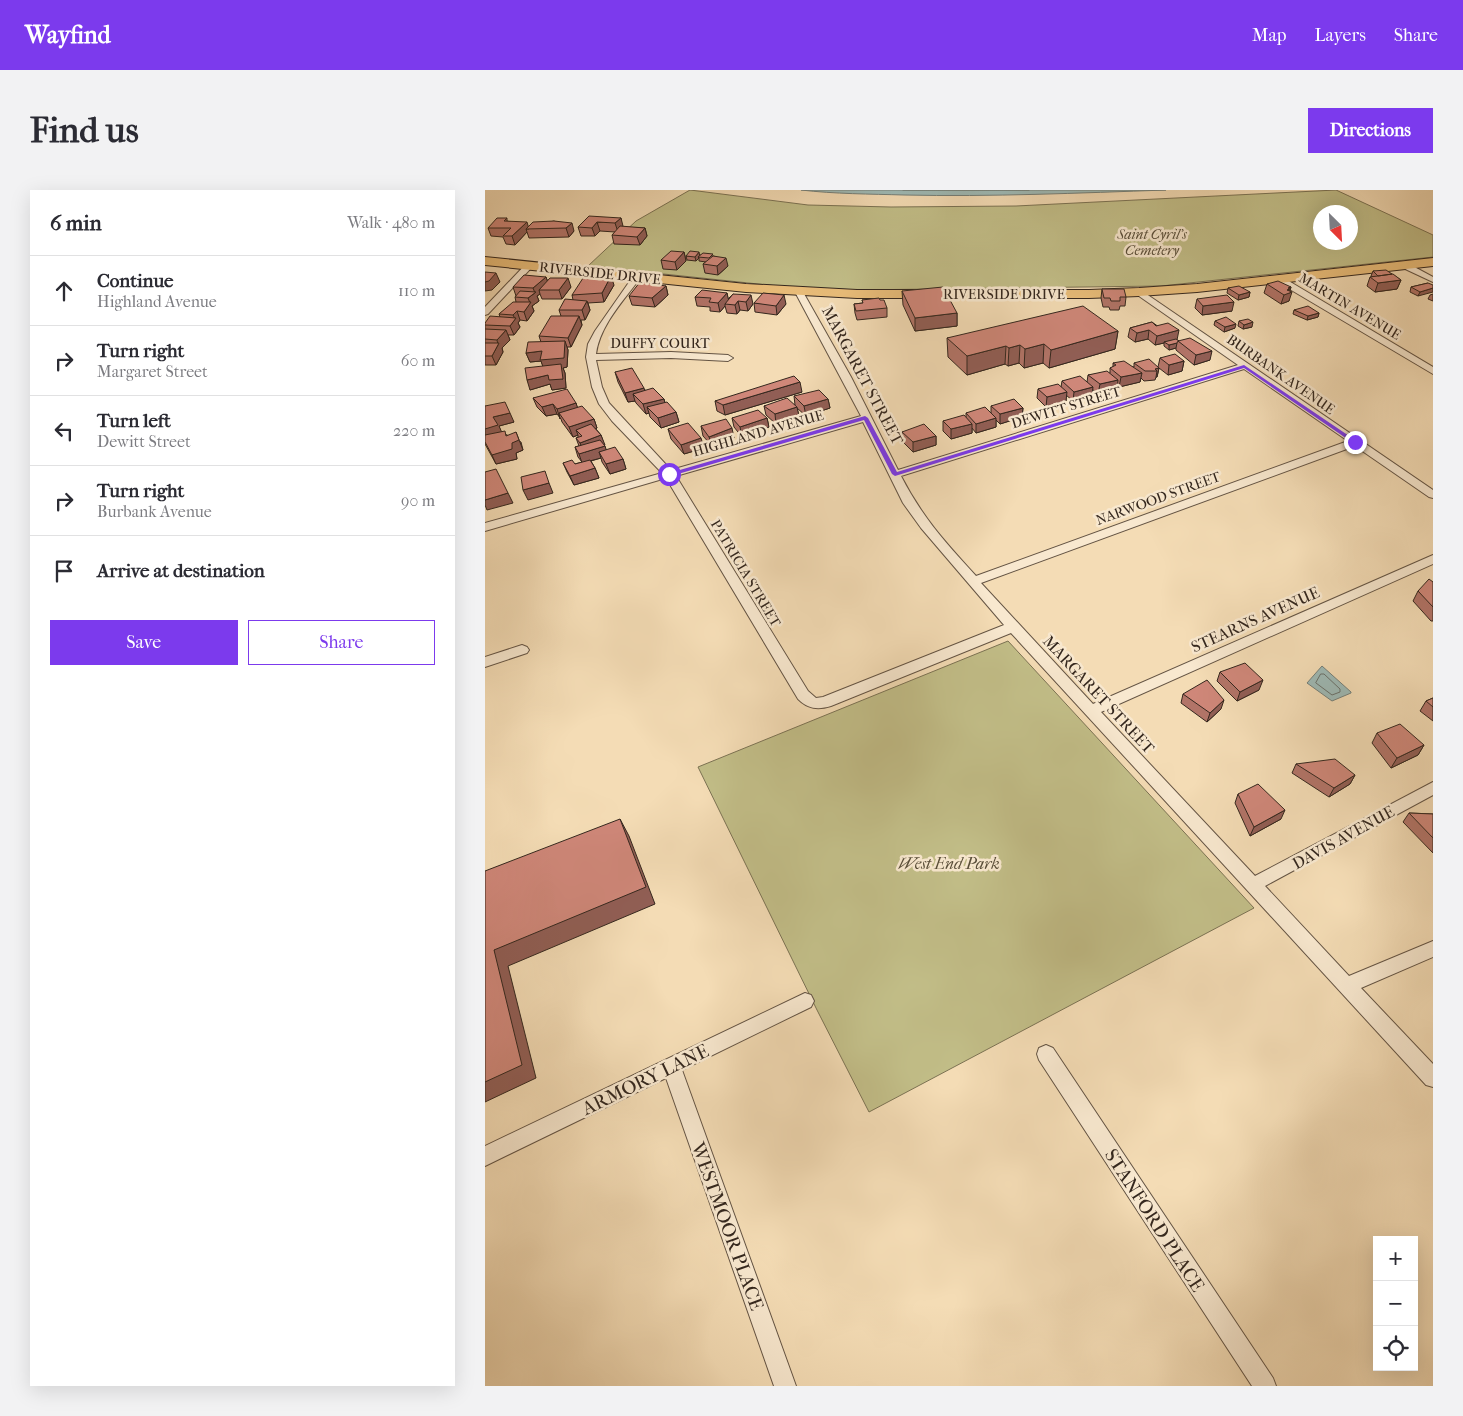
<!DOCTYPE html>
<html lang="en">
<head>
<meta charset="utf-8">
<style>
	:root { --surface:#fff; --page:#f2f2f3; --text:#2b2b33; --muted:#7c7c81; --line:#e1e1e2; --accent:#7c3aed }
	body { margin:0; font-family:"IM FELL French Canon",serif; background:var(--page); color:var(--text) }
	.controls { position:absolute; right:15px; bottom:15px; display:grid; overflow:hidden; border-radius:0px; box-shadow:0 5px 20px #0002 }
	.controls button { width:45px; height:45px; display:grid; place-items:center; padding:0; border:0; border-bottom:1px solid var(--line); background:var(--surface); color:var(--text); font:25px sans-serif }
	.compass { position:absolute; left:828px; top:15px; width:45px; height:45px; border-radius:50%; background:var(--surface); box-shadow:0 5px 20px #0002; rotate:156deg }
	.stop { position:absolute; width:15px; height:15px; margin:-11px; border:4px solid #7c3aed; border-radius:50%; background:#fff }
	.stop.end { background:#7c3aed; border-color:#fff; box-shadow:0 1px 5px #0008 }
	.list { margin:0; padding:0; list-style:none }
	h2 { display:flex; justify-content:space-between; align-items:center; height:65px; margin:0; padding:0 20px; font-size:21px }
	h2 small { font-size:16px; font-weight:400; color:var(--muted) }
	.list li { display:grid; grid-template-columns:32px 1fr auto; gap:15px; align-items:center; box-sizing:border-box; height:70px; padding:0 20px; border-top:1px solid var(--line) }
	.list b { display:block; font-size:19px; white-space:nowrap }
	.list p { margin:0; font-size:16px; white-space:nowrap; color:var(--muted) }
	.list em { font-size:16px; font-style:normal; color:var(--muted) }
	.actions { display:flex; gap:10px; padding:15px 20px }
	.actions a { flex:1; padding:11px 0; border:1px solid var(--accent); border-radius:0px; text-align:center; font-size:18px; color:var(--accent) }
	.actions .main { background:var(--accent); color:#fff }
	.icon { flex:none; width:28px; height:28px; fill:none; stroke:currentColor; stroke-width:2; stroke-linecap:round; stroke-linejoin:round }
	.map { position:relative; flex:none; width:948px; height:1196px; overflow:hidden; border-radius:0px }
	header { display:flex; align-items:center; gap:30px; box-sizing:border-box; height:70px; padding:0 25px; background:var(--accent); color:#fff }
	header strong { font-size:24px }
	nav { display:flex; gap:28px; margin-inline-start:auto; font-size:18px }
	.intro { display:flex; align-items:center; justify-content:space-between; box-sizing:border-box; height:120px; padding:0 30px }
	h1 { margin:0; font-size:35px }
	.button { padding:12px 22px; border-radius:0px; background:var(--accent); color:#fff; font-size:18px; font-weight:700 }
	main { display:flex; gap:30px; padding:0 30px }
	aside { flex:1; background:var(--surface); border-radius:0px; box-shadow:0 5px 20px #0002 }
	.map>svg:first-child { display:block }
</style>
</head>
<body>
<header>
<strong>Wayfind</strong>
<nav><a>Map</a><a>Layers</a><a>Share</a></nav>
</header>
<div class="intro"><h1>Find us</h1><a class="button">Directions</a></div>
<main>
<aside>
<h2>6 min<small>Walk · 480 m</small></h2>
<ul class="list">
<li><svg class="icon" aria-label="ahead" viewBox="0 0 24 24"><path d="M12 20V5M6 11l6-6 6 6"/></svg><div><b>Continue</b><p>Highland Avenue</p></div><em>110 m</em></li>
<li><svg class="icon" aria-label="right" viewBox="0 0 24 24"><path d="M7 20v-9h11M14 6l5 5-5 5"/></svg><div><b>Turn right</b><p>Margaret Street</p></div><em>60 m</em></li>
<li><svg class="icon" aria-label="left" viewBox="0 0 24 24"><path d="M17 20v-9H6M10 6l-5 5 5 5"/></svg><div><b>Turn left</b><p>Dewitt Street</p></div><em>220 m</em></li>
<li><svg class="icon" aria-label="right" viewBox="0 0 24 24"><path d="M7 20v-9h11M14 6l5 5-5 5"/></svg><div><b>Turn right</b><p>Burbank Avenue</p></div><em>90 m</em></li>
<li><svg class="icon" aria-label="arrive" viewBox="0 0 24 24"><path d="M6 21V4h12l-3 4 3 4H6"/></svg><div><b>Arrive at destination</b></div></li>
</ul>
<div class="actions"><a class="main">Save</a><a>Share</a></div>
</aside>
<div class="map">
<svg width="948" height="1196" viewBox="0 0 948 1196">
	<rect width="100%" height="100%" fill="#f4dcb5"/>
	<filter id="stains"><feTurbulence type="fractalNoise" baseFrequency=".004" numOctaves="4"/><feColorMatrix values="0 0 0 0 .2 0 0 0 0 .09 0 0 0 0 .02 0 0 0 .5 -.17"/></filter>
	<radialGradient id="worn" r=".72"><stop offset=".6" stop-color="#630" stop-opacity="0"/><stop offset="1" stop-color="#630" stop-opacity=".3"/></radialGradient>
	<path fill="#c2be88" stroke="#7b7253" fill-rule="evenodd" d="M205,0l118,15 83,2 125,-1 320,-16 97,45v22l-272,29 -156,2 -148,2 -80,-4 -189,-20 48,-45zM836,22h30v30h-30z
		M523,451l246,267 -385,204 -52,-102 -119,-243z"/>
	<path fill="#9ebab6" stroke="#747f79" d="M316,0h365c-87,3 -175,7 -262,5 -34,-1 -69,-1 -103,-5z
		M837,476l29,26v1l-19,8 -25,-18z"/>
	<g fill="none" stroke-linecap="round" stroke-linejoin="round">
		<path stroke="#69706a" stroke-width="1" d="M418,0h126
			M836,484h3l16,15v3l-8,3 -16,-12z"/>
		<g stroke="#645444" stroke-width="2">
			<path id="minor" d="M916,73h6l26,14v5l-32,-15z
				M41,74l7,2 -45,48 -3,1v-8z
				M149,85l7,2c-17,23 -41,48 -45,77l75,-2 57,3 5,3 -5,3 -57,-3 -75,2 6,27 7,16 62,67 190,-54 -66,-124 4,-3 4,3 48,85 47,93 340,-105 -102,-71v-4l3,-1 294,201v8l-4,-1 -74,-51 -374,137 112,121 340,-149v9l-332,148 154,164 178,-94v13l-168,91 84,90 84,-35v16l-72,31 72,76v23l-7,-2 -415,-452 -180,73c-13,4 -23,3 -33,-7l-132,-221 -181,53v-8l177,-50 -50,-52 -13,-17 -7,-17 -6,-30 2,-13 7,-13zM759,179l104,72 -372,135c-31,-34 -54,-59 -75,-100zM378,232l40,81 18,25 83,97 -181,72 -7,1 -8,-7 -132,-215z
				M791,87h6l151,90v7l-157,-93z
				M37,455l5,2 2,3 -2,3 -42,14v-10z
				M320,803l6,2 3,6 -3,6 -129,63 114,316h-22l-108,-308 -181,88v-20z
				M561,855l7,3 220,330 3,8h-24l-213,-326 -2,-6 2,-6z"/>
		</g>
		<g stroke="#34271e" stroke-width="2">
			<path id="primary" d="M0,67l261,27 111,6h232l50,-2 58,-4 236,-26v8l-236,26 -58,4 -50,2h-232l-111,-6 -261,-27z"/>
		</g>
		<use href="#minor" fill="#f8e8cf" fill-rule="evenodd"/>
		<use href="#primary" fill="#eabe7a" fill-rule="evenodd"/>
	</g>
	<path fill="#b27468" stroke="#34271e" d="M22,28v3l22,6 25,-6 20,10 -5,6 -40,1 -2,-6 -12,13 -9,-1 -3,-7 -12,-1 -3,-8z
		M136,28l1,9 23,1 2,8 -7,9 -26,-1 -2,-9 3,-3 -15,-1 -5,5h-14l-3,-9z
		M199,62l2,9 -9,9 -14,-1 -2,-9z
		M215,65l14,1 14,10 -10,9 -13,-2 -2,-9 3,-2 -7,-1v-3l-3,3 -9,-1 -1,-4z
		M888,81l19,3 9,6 -4,9 -22,3 -8,-6 3,-9h3l-2,-1z
		M61,87l1,3 24,7 -9,12h-20l-2,-5 -3,2 2,5 -7,5 2,5 -7,10 -7,-1 -2,3 2,4 -6,8h-6l2,5 -8,8 1,4 -7,13h-11v-42l15,-6 -1,-3 17,-12 -1,-5 1,-1 -3,-9z
		M943,93l-10,13 -8,-4 1,-5z
		M782,94l24,3 -1,4 -1,10 -8,3 -17,-11z
		M129,95l-10,17 -16,1 2,7 -5,10h-4l1,5 -11,22h-4l1,3 -1,17 -4,1 2,5 1,15 -14,2 -2,-6 -20,6 13,-24 -2,-5 -11,1 -4,-9 15,-11 -2,-6 22,-20 -2,-6 14,-10 -1,-5z
		M181,96l2,9 -13,12 -23,-2 -3,-9z
		M743,98l22,4 -1,5 -11,3 -11,-7z
		M617,99l24,8 -1,9h-5l-1,4h-9l-1,-3h-6l-2,-9z
		M417,101l55,22v13l-42,5 -12,-26z
		M242,103l1,6 5,-5 20,10 -5,7 -8,-1 -3,4 -10,-1 -2,-7 -5,6 -10,-1v-4l-13,-1 -2,-9z
		M948,104v7l-5,-2 2,-4z
		M712,109l35,12 -30,4 -7,-7z
		M377,110h18l7,8v9l-30,3 -2,-7 -1,-9 9,-1z
		M269,113l32,1 -9,11 -22,-3z
		M809,120l25,3 -1,4 -11,3 -14,-6z
		M730,131l20,7 -11,4 -10,-7z
		M754,131l13,6 -9,2 -5,-3z
		M667,132l25,18 33,20 -16,5 -18,-15v-2l-7,2 -5,-4v-3l-9,2 -7,-6 -13,3 -7,-5 2,-9z
		M633,141l-3,18 -66,19 -6,-5 -19,5 -5,-5 -11,3 -3,-2 -38,11 -19,-18 -1,-19z
		M675,168l24,3 -2,10 -14,4 -9,-7 -2,9h-1l-1,3 -11,1 -3,-3 -1,4 -21,5 -2,-2v4l-19,5 -6,-5v7l-19,5 -7,-6v6l-20,6 -9,-9 1,-9 23,-2 1,-6 25,1 1,-7 22,-2v-5l3,-1v-4l21,4v-4l24,4z
		M130,182l30,18 19,9 1,4 11,9 3,10 -18,6 -11,-11 -1,-4 -3,1 -10,-11 -1,-2 -7,1 -10,-20z
		M317,202l-77,23 -8,-4 -2,-10z
		M309,206l34,3 2,9 -24,8 -9,-8 2,8 -23,8 -10,-9 -2,-9 31,-1z
		M48,208l43,5 1,4 17,12 3,9 -1,1 5,6 5,15 17,9 3,10 -16,5 -8,-12 -1,-4 -10,3 4,7 4,10 -25,7 -7,-13 -4,-9 12,1 7,-2 -4,-5 -3,-10 4,-1 -3,-8 2,-1v-2l-5,2 -11,-15 -1,-3 -4,-5 -11,2 -9,-9z
		M0,216l29,16 -15,4 2,6 20,10 2,8 -7,3 1,6 -21,5 -11,-20z
		M506,216l32,2 -1,9 -22,7 -4,-4v7l-20,6 -4,-5v5l-21,6 -8,-8v-10l23,-3v-5h25z
		M247,228h35l2,9 -27,10 -8,-10z
		M216,236l33,12 -22,8 -9,-10z
		M183,239l36,19 -20,6 -13,-15z
		M417,242l34,4v9l-23,7 -11,-11z
		M948,392v39h-2l-18,-20 5,-10z
		M735,482l39,18 -22,11 -20,-20z
		M698,504l38,15 -14,13 -26,-19z
		M948,508v23l-13,-10 6,-10z
		M892,543l47,12 -6,10 -27,13 -19,-25z
		M811,574l59,11 -5,9 -21,13 -37,-24z
		M753,604l43,25 -31,17 -15,-33z
		M924,623l24,1v39l-30,-31z"/>
	<path fill="#915e55" stroke="#34271e" d="M136,28l2,8 -5,6 -3,-9z
		M42,32l2,7h-3l1,3 -12,13 -3,-9z
		M112,32l3,9 -5,5 -3,-8z
		M87,33l2,8 -5,6 -3,-9z
		M160,38l2,8 -7,9 -3,-8z
		M199,62l2,9 -9,9 -2,-8z
		M214,62l1,5h-2l1,1 -3,3 -1,-4z
		M241,68l2,8 -10,9 -1,-9z
		M11,83l4,9 -8,8 -7,1v-9z
		M126,86l3,9 -10,17 -2,-9z
		M61,87l3,9 -10,4 1,4 -3,2 2,5 -7,5 2,5 -7,10 -3,-9 6,-9 -2,-5 7,-5 -2,-5z
		M83,88l3,9 -9,12 -3,-9z
		M916,90l-4,9 -22,3 3,-9z
		M181,96l2,9 -13,12 -3,-9z
		M806,97l-2,6 3,-1 -3,9 -8,3 3,-9 4,-7z
		M948,98v4l-15,4 2,-4z
		M765,102l-1,5 -11,3 1,-5z
		M242,103l2,9 -4,2v2l-5,6 -2,-9z
		M266,105l2,9 -5,7 -2,-9z
		M299,105l2,9 -9,11 -1,-9z
		M102,111l3,9 -5,10 -3,-10z
		M253,111l2,9 -3,4 -2,-9z
		M749,112l-2,9 -30,4 1,-9z
		M32,121l3,9 -2,3 2,4 -6,8 -4,-9 5,-7 -2,-4z
		M472,123v13l-42,5v-13z
		M834,123l-1,4 -11,3 1,-4z
		M94,126l3,9 -11,22 -3,-9z
		M768,132l-1,5 -9,2 1,-4z
		M751,134l-1,4 -11,4 1,-5z
		M21,140l4,10 -8,8 1,4 -7,13 -4,-9 6,-11 -1,-5z
		M664,140l-1,9 -13,3 2,-9z
		M694,140l-2,10 -13,2v1l-9,2 2,-9z
		M633,141l-3,18 -66,19 2,-18z
		M80,151l3,9 -1,17 -4,1 2,5 1,15 -14,2 -2,-6 -20,6 -3,-10 21,-5 15,4 -19,-9 -3,-9 -11,1 -4,-9 16,-2z
		M692,153l-1,5 -7,2v-5z
		M559,154l-1,19 -19,5 1,-19z
		M535,155l-1,18 -11,3 1,-18z
		M521,156l-1,18 -38,11v-19z
		M727,161l-2,9 -16,5 2,-10z
		M699,171l-2,10 -14,4 1,-10z
		M674,178l-2,9h-1l1,-6 -2,-2z
		M657,183l-2,9 -21,5 2,-10z
		M633,190l-1,9 -19,5 2,-10z
		M315,192l2,10 -77,23 -2,-10z
		M608,197l-1,9 -19,5 1,-9z
		M159,198l3,10 -14,-4 2,7 -7,1 -3,-9z
		M582,202l-1,9 -20,6 1,-10z
		M179,209l2,9 -19,-1 2,6 -3,1 -3,-10z
		M343,209l2,9 -24,8 -2,-10z
		M91,213l3,9 -20,1 1,6 -3,-10z
		M68,214l4,10 -11,2 -4,-9z
		M312,217l2,9 -23,8 -1,-10z
		M538,218l-1,9 -22,7v-10z
		M191,222l3,10 -18,6 -3,-10z
		M25,223l4,9 -15,4 4,9 -18,5v-11l8,-12z
		M282,228l2,9 -27,10 -2,-10z
		M511,228v9l-20,6v-9z
		M109,229l3,9 -17,6 -4,-4 2,5 -5,2 -4,-10z
		M487,234v9l-21,6v-10z
		M247,238l2,10 -22,8 -3,-9z
		M31,242l7,18 -7,3 1,6 -21,5 -4,-9 20,-12z
		M116,245l4,10 -20,7 20,-6 3,9 -9,-3 2,6 -19,5 -3,-9 5,-2 -4,-9z
		M451,246v9l-23,7v-10z
		M216,248l3,10 -20,6 -3,-9z
		M138,269l3,10 -16,5 -4,-10z
		M110,278l4,10 -25,7 -4,-9z
		M64,293l4,10 -25,7 -5,-10z
		M23,303l5,10 -26,7 -2,-5v-5z
		M778,490l-4,10 -22,11 3,-9z
		M739,510l-3,9 -14,13 3,-9z
		M939,555l-6,10 -27,13 6,-10z
		M870,585l-5,9 -21,13 5,-9z
		M800,620l-4,9 -31,17 4,-9z
		M135,629l9,17 26,68 -147,62 28,112 -51,24v-20l9,-132z"/>
	<path fill="#cf8779" stroke="#34271e" d="M104,26l32,2 -6,5 -18,-1 -5,6 -14,-1z
		M12,28h10l-3,3 23,1 -15,14h-9l8,-8h-23z
		M69,31l18,2 -6,5 -40,1 7,-7z
		M135,36l25,2 -8,9 -25,-2z
		M186,61l13,1 -9,10 -14,-2z
		M205,61l9,1 -4,5 -9,-1z
		M218,63l10,1 -4,4 -11,-1z
		M228,66l13,2 -9,8 -14,-2z
		M901,80l6,4 -14,2 -5,-5z
		M0,82l11,1 -7,8 -4,1z
		M908,84l8,6 -23,3 -8,-6z
		M39,85l22,2 -13,11 -20,-1z
		M100,85l26,1 -9,17 -30,2z
		M65,88h18l-9,12h-20z
		M793,91l13,6 -3,1 2,1 -3,1 5,2 -8,3 -17,-11z
		M155,92l26,4 -14,12 -23,-2z
		M943,93l5,2v3l-13,4 -9,-5z
		M754,96l11,6 -11,3 -11,-7z
		M458,97l14,26 -42,5 -13,-27z
		M617,99h22l2,8h-6v4h-9l-1,-3h-6z
		M217,100l25,3 -9,10 -9,-1 2,-4 -16,-1z
		M35,101l16,1 -8,6 -13,-1z
		M278,103l21,2 -8,11 -22,-3z
		M248,104l18,1 -5,7 -8,-1 -3,4 -10,-1z
		M742,105l7,7 -31,4 -6,-7z
		M394,108l1,2h4l3,8 -31,3 -2,-7 9,-1 -1,-3z
		M80,109l22,2 -5,9h-23z
		M28,112h18l-7,10 -7,-1 -4,4 -14,-1z
		M598,116l35,25 -67,19 -7,-6 -19,5 -5,-4 -11,3 -3,-2 -39,10 -20,-18z
		M823,116l11,7 -11,3 -14,-6z
		M5,126l26,2 -6,8 -25,-1v-2z
		M66,126h28l-11,22 -29,-2z
		M741,127l10,7 -11,3 -10,-6z
		M763,129l5,3 -9,3 -5,-4z
		M667,132l4,4 12,-3 11,7 -22,6 -8,-6 -12,3 -7,-5z
		M0,139l21,1 -9,10 -12,-1z
		M705,148l22,13 -16,4 -18,-14z
		M691,149l3,2h-1l-1,2 -8,2 -5,-3z
		M80,151l-1,17 -24,2 2,-9 -16,2 2,-11z
		M0,153h14l-7,13h-7z
		M690,164l9,7 -15,4 -9,-7z
		M664,169l10,9 -4,1 2,2h-12l-11,-8z
		M639,171l18,12 -21,4 -11,-9 6,-3 -3,-2z
		M76,174l2,15 -14,1 -1,-5 -21,5 -2,-12z
		M147,178l12,20 -19,5 -10,-21z
		M622,181l11,9 -18,4 -12,-9z
		M309,186l6,6 -77,23 -8,-4z
		M595,186l13,11 -19,5 -12,-11z
		M573,194l9,8 -20,5 -9,-8z
		M168,198l11,11 -21,5 -10,-10z
		M82,199l9,14 -19,6 -4,-5 -11,3 -9,-9z
		M334,200l9,9 -24,7 -10,-10z
		M302,208l10,9 -22,7 -11,-8z
		M529,209l9,9 -23,6 -9,-8z
		M20,212l5,11 -17,4 5,8 -13,4v-23z
		M182,212l9,10 -18,6 -11,-11z
		M97,216l12,13 -25,8 -10,-14z
		M500,217l11,11 -20,6 -10,-11z
		M273,220l9,8 -27,9 -8,-9z
		M479,225l8,9 -21,5 -8,-8z
		M241,229l6,9 -23,9 -8,-11z
		M203,233l13,15 -20,7 -13,-16z
		M106,234l10,11 -21,8 -4,-5 6,-2 -6,-6z
		M439,234l12,12 -23,6 -11,-10z
		M20,241l1,5 10,-4 3,8 -7,3v6l-20,6 -7,-13v-7z
		M115,250l5,6 -26,8 -4,-7z
		M130,257l8,12 -17,5 -7,-12z
		M87,270l3,4 15,-4 5,8 -25,8 -7,-13z
		M11,279l12,24 -23,7v-28z
		M60,281l4,12 -26,7 -2,-13z
		M944,389l4,3v25l-15,-16z
		M760,473l18,17 -23,12 -20,-20z
		M722,490l17,20 -14,13 -27,-19z
		M948,508v9l-7,-6z
		M915,534l24,21 -27,13 -20,-25z
		M850,569l20,16 -21,13 -38,-24z
		M773,594l27,26 -31,17 -16,-33z
		M924,623l24,1v24z
		M135,629l26,68 -152,63 28,115 -37,17v-211z"/>
	<path fill="#7c3aed" d="M759,175l114,77 -5,1 -109,-75 -349,108 -3,-2 -28,-54 -193,56 -5,-2 199,-58 3,2 29,54z"/>
	<g text-anchor="middle" stroke-width="5" stroke-linejoin="round" paint-order="stroke">
		<g font-size="14" font-style="italic" fill="#584d38" stroke="#f8e8cf">
			<text x="667" y="49">Saint Cyril's<tspan x="667" dy="16">Cemetery</tspan></text>
		</g>
		<g font-size="14" fill="#34271e" stroke="#f8e8cf">
			<text transform="translate(115 83) rotate(6)" y="5">RIVERSIDE DRIVE</text>
			<text x="519" y="109">RIVERSIDE DRIVE</text>
			<text transform="translate(865 116) rotate(31)" y="5">MARTIN AVENUE</text>
			<text x="175" y="158">DUFFY COURT</text>
			<text transform="translate(796 184) rotate(35)" y="5">BURBANK AVENUE</text>
			<text transform="translate(581 217) rotate(-17)" y="5">DEWITT STREET</text>
			<text transform="translate(273 243) rotate(-16)" y="5">HIGHLAND AVENUE</text>
			<text transform="translate(673 308) rotate(-20)" y="5">NARWOOD STREET</text>
			<text transform="translate(261 383) rotate(59)" y="5">PATRICIA STREET</text>
		</g>
		<g font-size="16" fill="#34271e" stroke="#f8e8cf">
			<text transform="translate(378 185) rotate(62)" y="6">MARGARET STREET</text>
			<text transform="translate(770 429) rotate(-24)" y="6">STEARNS AVENUE</text>
			<text transform="translate(614 504) rotate(47)" y="6">MARGARET STREET</text>
			<text transform="translate(858 647) rotate(-29)" y="6">DAVIS AVENUE</text>
		</g>
		<g font-size="16" font-style="italic" fill="#584d38" stroke="#f8e8cf">
			<text x="464" y="679">West End Park</text>
		</g>
		<g font-size="19" fill="#34271e" stroke="#f8e8cf">
			<text transform="translate(160 889) rotate(-26)" y="7">ARMORY LANE</text>
			<text transform="translate(670 1030) rotate(57)" y="7">STANFORD PLACE</text>
			<text transform="translate(243 1036) rotate(70)" y="7">WESTMOOR PLACE</text>
		</g>
	</g>
	<rect width="100%" height="100%" filter="url(#stains)"/>
	<rect width="100%" height="100%" fill="url(#worn)"/>
</svg>
<div class="controls">
<button>+</button>
<button>−</button>
<button><svg class="icon" aria-label="locate" viewBox="0 0 24 24"><circle cx="12" cy="12" r="6"/><path d="M12 2v4M12 18v4M2 12h4M18 12h4"/></svg></button>
</div>
<svg class="compass" viewBox="-18 -18 36 36"><path d="M0-13l5 13h-10z" fill="#e53935"/><path d="M0 13l5-13h-10z" fill="#7c7c81"/></svg>
<div class="stop" style="left:184px;top:284px"></div>
<div class="stop end" style="left:870px;top:252px"></div>
</div>
</main>
</body>
</html>
